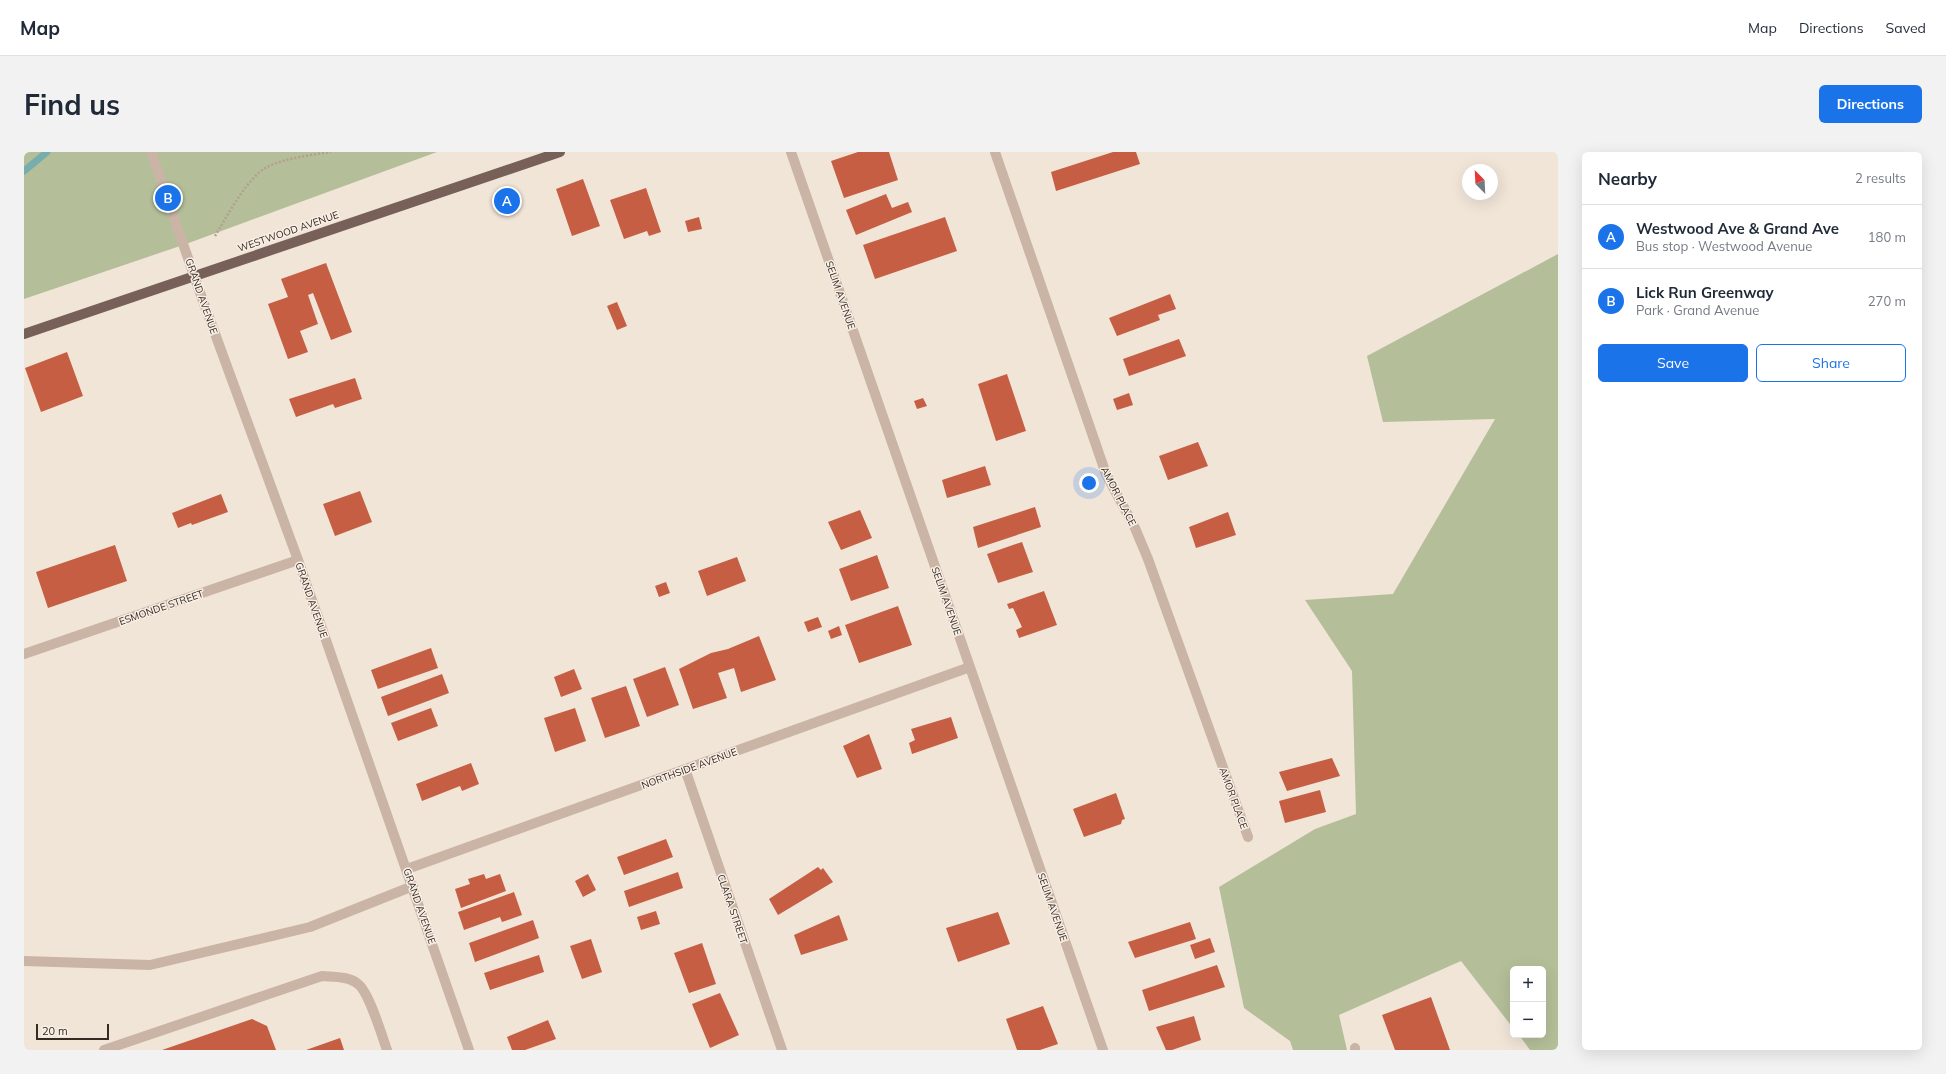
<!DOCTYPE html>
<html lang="en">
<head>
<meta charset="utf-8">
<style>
	:root { --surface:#fff; --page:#f2f2f3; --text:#1f2937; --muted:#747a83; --line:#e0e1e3; --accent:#1a73e8 }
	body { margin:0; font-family:Mulish,sans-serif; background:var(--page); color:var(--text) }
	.controls { position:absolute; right:12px; bottom:12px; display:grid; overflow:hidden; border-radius:6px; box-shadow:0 4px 16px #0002 }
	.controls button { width:36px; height:36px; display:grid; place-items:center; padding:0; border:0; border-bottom:1px solid var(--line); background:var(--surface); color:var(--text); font:20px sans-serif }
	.compass { position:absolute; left:1438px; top:12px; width:36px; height:36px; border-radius:50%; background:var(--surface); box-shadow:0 4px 16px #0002; rotate:336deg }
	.scale { position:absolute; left:12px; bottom:10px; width:73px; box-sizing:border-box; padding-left:4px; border:2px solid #342a26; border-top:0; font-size:11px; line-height:14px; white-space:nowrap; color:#342a26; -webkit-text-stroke:3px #f9efe4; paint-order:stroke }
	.you { position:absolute; left:1065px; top:331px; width:14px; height:14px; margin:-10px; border:3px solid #fff; border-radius:50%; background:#1a73e8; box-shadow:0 0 0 6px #1a73e833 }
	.badge { display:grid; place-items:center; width:26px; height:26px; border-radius:50%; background:var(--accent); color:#fff; font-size:13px; font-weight:700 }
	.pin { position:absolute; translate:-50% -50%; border:2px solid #fff; box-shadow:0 1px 4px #0006 }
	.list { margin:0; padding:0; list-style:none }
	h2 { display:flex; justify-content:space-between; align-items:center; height:52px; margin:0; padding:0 16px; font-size:17px }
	h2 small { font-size:13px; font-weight:400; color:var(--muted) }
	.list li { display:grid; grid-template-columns:26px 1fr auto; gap:12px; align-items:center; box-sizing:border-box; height:64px; padding:0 16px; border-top:1px solid var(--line) }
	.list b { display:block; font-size:15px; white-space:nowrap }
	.list p { margin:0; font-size:13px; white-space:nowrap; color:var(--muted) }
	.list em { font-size:13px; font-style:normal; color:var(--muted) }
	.actions { display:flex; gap:8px; padding:12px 16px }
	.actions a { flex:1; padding:9px 0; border:1px solid var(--accent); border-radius:6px; text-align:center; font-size:14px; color:var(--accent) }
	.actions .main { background:var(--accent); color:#fff }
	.map { position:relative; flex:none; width:1534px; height:898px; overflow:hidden; border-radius:6px }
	header { display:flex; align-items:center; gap:24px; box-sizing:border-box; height:56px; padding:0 20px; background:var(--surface); border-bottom:1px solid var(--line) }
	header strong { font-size:19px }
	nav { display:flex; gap:22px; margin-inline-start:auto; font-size:14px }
	.intro { display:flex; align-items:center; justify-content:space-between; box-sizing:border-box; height:96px; padding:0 24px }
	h1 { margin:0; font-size:28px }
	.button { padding:10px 18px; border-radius:6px; background:var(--accent); color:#fff; font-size:14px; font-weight:700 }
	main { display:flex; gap:24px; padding:0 24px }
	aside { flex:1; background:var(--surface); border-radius:6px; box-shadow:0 4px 16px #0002 }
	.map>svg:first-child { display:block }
</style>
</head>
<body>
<header>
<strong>Map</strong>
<nav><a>Map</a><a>Directions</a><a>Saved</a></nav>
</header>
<div class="intro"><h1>Find us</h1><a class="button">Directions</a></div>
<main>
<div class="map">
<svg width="1534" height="898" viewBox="0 0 1534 898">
	<rect width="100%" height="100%" fill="#f1e5d8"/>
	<path fill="#b4bf99" d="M0,0h413l-251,92 -162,55z
		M1534,102v796h-28l-11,-15h24v-66h-30v59l-52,-67 -122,54 8,35h-54l-3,-9 -46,-33 -25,-121 96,-58 41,-15 -4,-143 -47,-71 88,-6 102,-175 -112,3 -16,-66z"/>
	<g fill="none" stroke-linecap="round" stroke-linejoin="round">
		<path stroke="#78adae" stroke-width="7" d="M0,19l23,-19"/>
	</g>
	<path fill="#c55e42" d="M834,0h31l9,28 -54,18 -13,-37z
		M1089,0h23l4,12 -84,27 -5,-19z
		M559,27l17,47 -28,10 -16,-47z
		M622,36l15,44 -12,4 -2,-5 -23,8 -14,-39z
		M862,42l6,14 16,-6 4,10 -56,23 -10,-25z
		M675,65l3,12 -14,3 -3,-11z
		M921,65l12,34 -82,28 -12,-34z
		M302,111l26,69 -21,8 -18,-47 -5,2 10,29 -18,7 8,21 -20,7 -20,-55 20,-7 -7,-18z
		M1146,142l6,15 -18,6 2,5 -43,16 -8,-18z
		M593,150l10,24 -10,4 -10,-24z
		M1155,187l7,17 -57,20 -6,-17z
		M43,200l16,44 -42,16 -16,-44z
		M983,222l19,57 -30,10 -18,-57z
		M331,226l7,21 -27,9 -2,-4 -37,13 -7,-18z
		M1105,241l4,12 -16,5 -4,-11z
		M899,246l4,8 -10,3 -3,-8z
		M1174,290l10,24 -40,14 -9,-24z
		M961,314l6,19 -44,13 -5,-18z
		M336,339l12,31 -37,14 -12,-32z
		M197,342l7,18 -36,13 -1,-2 -13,5 -6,-15z
		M1011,355l6,20 -63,21 -5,-21z
		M836,358l12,28 -31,12 -13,-28z
		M1204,360l8,23 -40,13 -7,-21z
		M998,390l11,30 -35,11 -11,-29z
		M91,393l12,36 -79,27 -12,-36z
		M853,403l12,33 -38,13 -12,-32z
		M713,405l9,24 -39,15 -9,-25z
		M642,430l4,11 -11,4 -4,-11z
		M1020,439l13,34 -38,13 -3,-8 6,-3 -9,-19 -4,1 -2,-5z
		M874,454l14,39 -53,18 -14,-38z
		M794,465l4,10 -14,5 -4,-10z
		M815,474l3,9 -11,4 -3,-8z
		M735,484l17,44 -35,12 -7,-24 -16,5 9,25 -34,11 -14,-40 32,-16 17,-4z
		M407,496l7,20 -60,21 -7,-19z
		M641,515l14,38 -32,12 -14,-38z
		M550,517l8,20 -21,8 -7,-20z
		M418,522l7,19 -61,23 -7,-19z
		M602,534l14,40 -35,12 -14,-40z
		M407,556l7,18 -40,15 -7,-18z
		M551,556l11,33 -31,11 -11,-34z
		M927,565l7,21 -46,16 -3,-11 6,-3 -4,-11z
		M845,582l13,35 -25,9 -14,-32z
		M1308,606l8,18 -53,15 -8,-19z
		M447,611l8,21 -17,7 -2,-5 -38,15 -6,-17z
		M1296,638l6,22 -41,11 -6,-22z
		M1092,641l9,26 -3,1 -1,4 -37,13 -11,-28z
		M642,687l7,18 -49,18 -7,-18z
		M794,715l3,3 2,-2 10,14 -55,33 -9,-16z
		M654,720l5,16 -54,19 -5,-16z
		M460,722l2,5 14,-5 6,17 -45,17 -6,-19 15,-5 -2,-5z
		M564,722l8,16 -13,7 -8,-16z
		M490,740l8,23 -20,7 -2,-5 -36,13 -6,-18z
		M632,759l4,13 -19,6 -4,-13z
		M974,760l12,32 -52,18 -12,-34z
		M815,763l9,25 -47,15 -7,-20z
		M509,768l6,18 -64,24 -6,-19z
		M1166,770l6,17 -61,19 -7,-16z
		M1186,786l5,14 -20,7 -5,-14z
		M567,787l11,33 -20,7 -12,-33z
		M678,791l14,41 -27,9 -15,-40z
		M515,803l5,17 -54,18 -6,-17z
		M1193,813l8,22 -76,24 -7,-21z
		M696,841l19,42 -29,13 -18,-44z
		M1407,845l19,53h-55l-13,-35z
		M1019,854l15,38 -18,6h-23l-11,-31z
		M1170,864l7,24 -29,10h-6l-10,-23z
		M228,867l15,7 9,24h-114z
		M524,868l8,19 -31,11h-13l-5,-13z
		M316,886l4,12h-38z"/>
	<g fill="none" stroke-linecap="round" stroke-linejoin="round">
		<path stroke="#b49e8f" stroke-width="2.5" stroke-dasharray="2 2" stroke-linecap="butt" d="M191,84c13,-21 31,-57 52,-69 18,-9 44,-12 64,-15"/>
		<path stroke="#c9b4a5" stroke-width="10" d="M127,0l52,149 95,259 171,490
			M767,0l312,898
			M971,0l111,322 29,54 13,31 100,278
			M0,502l274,-94
			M661,617l97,281
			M383,717l563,-202
			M0,809l126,4 160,-38 103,-41
			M1331,896v2
			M80,898l218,-74c11,1 27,0 36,8 11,8 24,52 29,66"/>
		<path stroke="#766057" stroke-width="10" d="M0,182l536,-182"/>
	</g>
	<g text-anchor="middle" stroke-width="3" stroke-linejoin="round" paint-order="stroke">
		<g font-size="10" fill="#342a26" stroke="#f9efe4">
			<text transform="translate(264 79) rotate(-19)" y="4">WESTWOOD AVENUE</text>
			<text transform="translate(817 143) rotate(71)" y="4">SELIM AVENUE</text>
			<text transform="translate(178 144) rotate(71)" y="4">GRAND AVENUE</text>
			<text transform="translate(1095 344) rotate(63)" y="4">AMOR PLACE</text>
			<text transform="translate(288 448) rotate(71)" y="4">GRAND AVENUE</text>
			<text transform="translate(923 449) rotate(71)" y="4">SELIM AVENUE</text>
			<text transform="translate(137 455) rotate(-19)" y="4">ESMONDE STREET</text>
			<text transform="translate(665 616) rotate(-20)" y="4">NORTHSIDE AVENUE</text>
			<text transform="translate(1210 646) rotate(70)" y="4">AMOR PLACE</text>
			<text transform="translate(396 754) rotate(71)" y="4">GRAND AVENUE</text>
			<text transform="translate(1029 755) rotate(71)" y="4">SELIM AVENUE</text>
			<text transform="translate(709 757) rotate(71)" y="4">CLARA STREET</text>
		</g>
	</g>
</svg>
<div class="controls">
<button>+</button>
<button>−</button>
</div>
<svg class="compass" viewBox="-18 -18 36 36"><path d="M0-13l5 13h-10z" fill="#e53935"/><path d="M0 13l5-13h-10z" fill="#747a83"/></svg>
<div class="scale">20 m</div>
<div class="you"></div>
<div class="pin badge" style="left:483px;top:49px">A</div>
<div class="pin badge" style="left:144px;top:46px">B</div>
</div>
<aside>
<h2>Nearby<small>2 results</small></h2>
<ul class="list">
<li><span class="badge">A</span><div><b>Westwood Ave &amp; Grand Ave</b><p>Bus stop · Westwood Avenue</p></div><em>180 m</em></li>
<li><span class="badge">B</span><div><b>Lick Run Greenway</b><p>Park · Grand Avenue</p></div><em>270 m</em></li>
</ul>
<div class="actions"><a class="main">Save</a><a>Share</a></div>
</aside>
</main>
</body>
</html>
